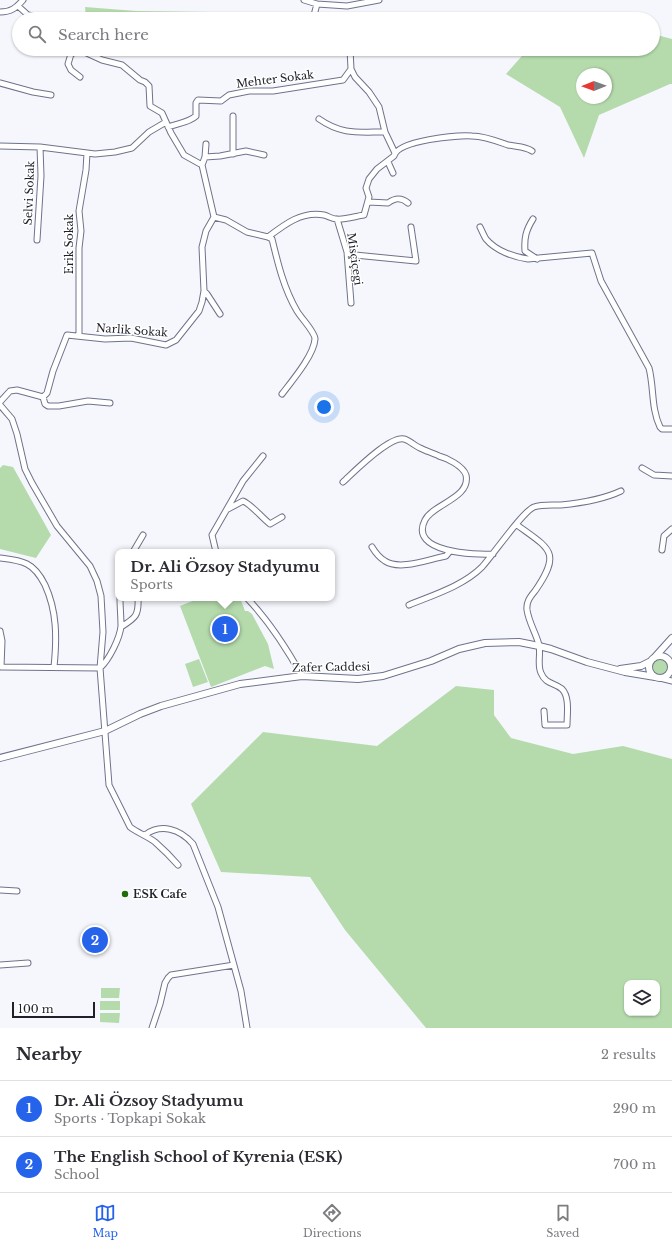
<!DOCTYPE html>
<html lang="en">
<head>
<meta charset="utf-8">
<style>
	:root { --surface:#fff; --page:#f7f7f7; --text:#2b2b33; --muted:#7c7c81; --line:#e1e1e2; --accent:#2563eb }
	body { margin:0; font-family:"Libre Baskerville",serif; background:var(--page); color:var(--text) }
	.controls { position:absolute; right:12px; bottom:12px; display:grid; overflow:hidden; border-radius:8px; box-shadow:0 1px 3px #0004 }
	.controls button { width:36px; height:36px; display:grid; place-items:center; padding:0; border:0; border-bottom:1px solid var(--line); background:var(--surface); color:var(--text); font:20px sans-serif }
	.compass { position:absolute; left:576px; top:68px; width:36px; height:36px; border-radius:50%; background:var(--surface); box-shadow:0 1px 3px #0004; rotate:269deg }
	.scale { position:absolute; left:12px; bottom:10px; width:83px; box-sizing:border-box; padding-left:4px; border:2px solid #1f212a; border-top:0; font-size:11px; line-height:14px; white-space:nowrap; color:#1f212a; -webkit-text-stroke:3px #fff; paint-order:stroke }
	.you { position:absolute; left:324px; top:407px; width:14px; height:14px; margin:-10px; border:3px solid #fff; border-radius:50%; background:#1a73e8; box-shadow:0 0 0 6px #1a73e833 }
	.badge { display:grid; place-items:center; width:26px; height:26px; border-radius:50%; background:var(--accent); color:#fff; font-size:13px; font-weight:700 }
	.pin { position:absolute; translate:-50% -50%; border:2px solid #fff; box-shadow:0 1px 4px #0006 }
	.popup { position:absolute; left:115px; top:549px; width:220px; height:52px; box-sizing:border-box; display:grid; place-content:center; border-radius:8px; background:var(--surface); filter:drop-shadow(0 1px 3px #0005); font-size:13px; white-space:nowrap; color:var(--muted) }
	.popup b { font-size:15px; color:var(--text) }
	.popup::after { content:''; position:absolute; left:50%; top:100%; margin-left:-8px; border:8px solid transparent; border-top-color:var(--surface) }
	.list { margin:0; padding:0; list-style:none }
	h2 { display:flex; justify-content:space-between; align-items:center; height:52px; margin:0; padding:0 16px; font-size:17px }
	h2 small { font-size:13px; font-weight:400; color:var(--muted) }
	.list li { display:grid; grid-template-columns:26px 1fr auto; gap:12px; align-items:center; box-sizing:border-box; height:56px; padding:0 16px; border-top:1px solid var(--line) }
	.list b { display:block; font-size:15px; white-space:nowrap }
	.list p { margin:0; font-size:13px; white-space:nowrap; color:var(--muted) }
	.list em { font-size:13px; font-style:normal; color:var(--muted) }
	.icon { flex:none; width:22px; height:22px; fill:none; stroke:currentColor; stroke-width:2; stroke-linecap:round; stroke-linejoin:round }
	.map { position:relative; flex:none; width:672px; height:1028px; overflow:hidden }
	.search { position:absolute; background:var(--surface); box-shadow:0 1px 3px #0004; left:12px; right:12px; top:12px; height:44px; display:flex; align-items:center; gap:10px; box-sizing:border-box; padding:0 14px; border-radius:22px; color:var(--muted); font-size:15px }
	.sheet { height:164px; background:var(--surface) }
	nav { display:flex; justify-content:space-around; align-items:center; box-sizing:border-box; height:56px; border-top:1px solid var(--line); background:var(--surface); font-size:11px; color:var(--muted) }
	nav a { display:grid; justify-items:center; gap:2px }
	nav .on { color:var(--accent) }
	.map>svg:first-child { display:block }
</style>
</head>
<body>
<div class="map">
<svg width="672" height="1028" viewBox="0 0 672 1028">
	<rect width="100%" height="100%" fill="#f5f7fc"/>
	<path fill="#b5dbad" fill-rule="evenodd" d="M85,7l51,4 75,1 13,7h-138z
		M653,34l19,5v45h-2l-71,31 -15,43 -24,-51 -54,-33 22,-25h37l13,3 5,-3h70zM582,74h24v24h-24z
		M3,465l10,2 38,68 -15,23 -36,-9v-81z
		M200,598h40l5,13h3l4,3 16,30 6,25 -9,-3 -54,21 -31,-81z
		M652 667a8 8 0 1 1 16 0a8 8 0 1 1-16 0Z
		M199,659l9,23 -15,5 -8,-23z
		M456,686l38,4v25l17,23 62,16 50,-8 49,13v269h-246l-81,-98 -35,-53 -89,-5 -30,-68 72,-72 114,14zM627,983h30v30h-30z
		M101,988h19l-1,10h-18z
		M100,1001h20v9h-20z
		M100,1013h20l-1,10 -19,-1z"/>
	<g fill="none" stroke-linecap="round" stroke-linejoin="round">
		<g stroke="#6e738b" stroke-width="7">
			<path id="minor" d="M304,0l13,4 30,2 32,-6
				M18,6l10,9 11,2 1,2
				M0,12c11,0 16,-4 23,-12
				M313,19l4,-15
				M350,49l1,20 4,8 14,15 10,15 6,25 10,21
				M80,77l-9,-7 -3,-6 3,-10 9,-4 22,10 20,5 18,15 5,2 4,4 1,20 12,7 9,20 13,22 18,10 12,52
				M0,83l33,9 18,3
				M319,119c23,16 39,13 66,13
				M168,127c10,-4 20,-4 28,-11v-13l2,-3 23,1 8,-6 20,-4h24l70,-11 8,-11
				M0,146l40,1 55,7 20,-2 17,-4 17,-16 17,-10
				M233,154v-38
				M205,157l1,-13
				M388,162l5,11
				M202,165l3,-8 15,-1 26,-5 18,4
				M369,202l19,1c7,-5 13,-6 20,0
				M214,217l12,3 21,12 21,5c17,-13 34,-26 56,-22 4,1 8,4 12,4 9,1 20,-3 28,-4l5,-18 -3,-9 3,-9 8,-10 17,-13c4,-16 64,-21 78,-20 12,0 25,5 36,9 9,2 16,1 24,6
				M337,219l10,33 4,51
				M533,219c-7,11 -9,19 -8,32l12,8
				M480,227c2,4 4,9 6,12 10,12 28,18 42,20l64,-6 9,28 48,87c5,19 2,40 11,59l2,2h10
				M268,237l4,2c6,25 12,50 25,72 4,7 18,21 18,28 -1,16 -23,42 -33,55
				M37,240l4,-64 -1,-29
				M347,252l8,3 61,6 -5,-34
				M204,291l3,3 13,20
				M79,336v-88l2,-17 -2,-20 7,-41 1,-17
				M43,397l2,7 3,2h11l29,-5 22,2
				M0,402l10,-11 7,-1 26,7 4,-4 6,-22 14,-36 38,4 26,-1 35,7 10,-5 23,-29 3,-9 2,-11 -2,-44 4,-16 8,-14
				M0,405l12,14 5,15 8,35 7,14 25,43 33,40 7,15 4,15 2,36 -3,36 9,117 21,42c8,6 17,9 25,15 8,7 16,15 23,23
				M642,468l12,7 18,1
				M343,482c11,-10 46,-46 61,-43 5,1 11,7 16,9 6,3 13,5 19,8 8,2 24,10 27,19 5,23 -33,29 -41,45 -17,33 51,35 68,34
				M228,509l15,-8c8,3 19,17 27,23l12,-7
				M517,525c33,24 45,27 18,66 -5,6 -9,11 -8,19 2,13 9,23 12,35 2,9 -2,20 2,28 5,12 13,9 21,16 8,8 5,26 5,36h-22l-1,-14
				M372,547c3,5 8,11 13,14 15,10 44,-2 61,-5l4,-5
				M662,550l2,-14 8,-7
				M133,552l10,-17
				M216,552l-4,-17 31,-54 20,-25
				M0,558c8,1 19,2 27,6 8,4 14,13 18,21 12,26 12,53 9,82
				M247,598c22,23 40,51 55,78
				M409,605c24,-10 54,-19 73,-38 11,-12 41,-56 52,-60 8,-3 19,-2 27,-2 20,-2 41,-5 60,-14
				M121,627c14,-9 18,-11 17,-29
				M0,631l2,10 -1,26 99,1c9,-8 20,-30 21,-42 0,-9 -1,-19 -1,-28
				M671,668l1,2
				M660,678l12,3
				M145,835c16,-12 35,-6 48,9l25,63 23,84 6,37
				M0,890l17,1
				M0,965l28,-2
				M152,1028l8,-24 5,-21 3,-5 3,-3 63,-10"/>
		</g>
		<g stroke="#6e738b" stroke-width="8">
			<path id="tertiary" d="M649 667a11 11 0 1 1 22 0a11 11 0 1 1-22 0Z
				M654,658l18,-20
				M620,669l21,-3 10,-5
				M0,758l105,-27 35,-17 21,-8 79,-22 62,-8 56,3 25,-3 48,-15 28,-12 26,-6 34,-1 20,4 12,3 36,13 38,10 30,5"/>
		</g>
		<use href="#minor" stroke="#fff" stroke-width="5"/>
		<use href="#tertiary" stroke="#fff" stroke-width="6"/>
	</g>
	<circle fill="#216c0c" stroke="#fff" stroke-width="1.5" cx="125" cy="894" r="4"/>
	<g text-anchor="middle" stroke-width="3" stroke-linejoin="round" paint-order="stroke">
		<g font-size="11" fill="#1f212a" stroke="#fff">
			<text transform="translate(275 79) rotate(-7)" y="4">Mehter Sokak</text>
			<text transform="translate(29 193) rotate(-88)" y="4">Selvi Sokak</text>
			<text transform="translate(69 244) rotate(-90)" y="4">Erik Sokak</text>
			<text transform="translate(355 259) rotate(82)" y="4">Misçiçegi</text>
			<text transform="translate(132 330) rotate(4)" y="4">Narlik Sokak</text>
			<text transform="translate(331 667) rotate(-1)" y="4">Zafer Caddesi</text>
		</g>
		<g font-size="11" font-weight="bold" fill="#1f212a" stroke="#fff" text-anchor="start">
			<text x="133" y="898">ESK Cafe</text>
		</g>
	</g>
</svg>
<div class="controls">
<button><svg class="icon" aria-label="layers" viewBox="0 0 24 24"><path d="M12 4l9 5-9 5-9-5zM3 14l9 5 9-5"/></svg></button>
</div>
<svg class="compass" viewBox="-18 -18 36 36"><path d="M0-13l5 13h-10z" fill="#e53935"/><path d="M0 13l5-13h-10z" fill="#7c7c81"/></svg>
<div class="scale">100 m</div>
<div class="you"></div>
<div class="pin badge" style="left:225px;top:629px">1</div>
<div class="popup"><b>Dr. Ali Özsoy Stadyumu</b>Sports</div>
<div class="pin badge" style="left:95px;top:940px">2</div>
<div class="search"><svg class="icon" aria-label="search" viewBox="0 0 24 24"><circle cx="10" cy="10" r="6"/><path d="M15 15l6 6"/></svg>Search here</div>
</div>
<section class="sheet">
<h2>Nearby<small>2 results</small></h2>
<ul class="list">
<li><span class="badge">1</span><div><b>Dr. Ali Özsoy Stadyumu</b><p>Sports · Topkapi Sokak</p></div><em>290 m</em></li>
<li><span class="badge">2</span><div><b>The English School of Kyrenia (ESK)</b><p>School</p></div><em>700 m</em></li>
</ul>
</section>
<nav>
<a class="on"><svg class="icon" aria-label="map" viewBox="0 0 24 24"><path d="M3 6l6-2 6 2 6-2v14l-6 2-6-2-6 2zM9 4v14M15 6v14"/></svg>Map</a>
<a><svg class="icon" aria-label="directions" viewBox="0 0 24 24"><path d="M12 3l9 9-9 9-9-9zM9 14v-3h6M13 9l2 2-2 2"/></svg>Directions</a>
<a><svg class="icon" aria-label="saved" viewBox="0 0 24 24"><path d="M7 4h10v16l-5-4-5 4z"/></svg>Saved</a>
</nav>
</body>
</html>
